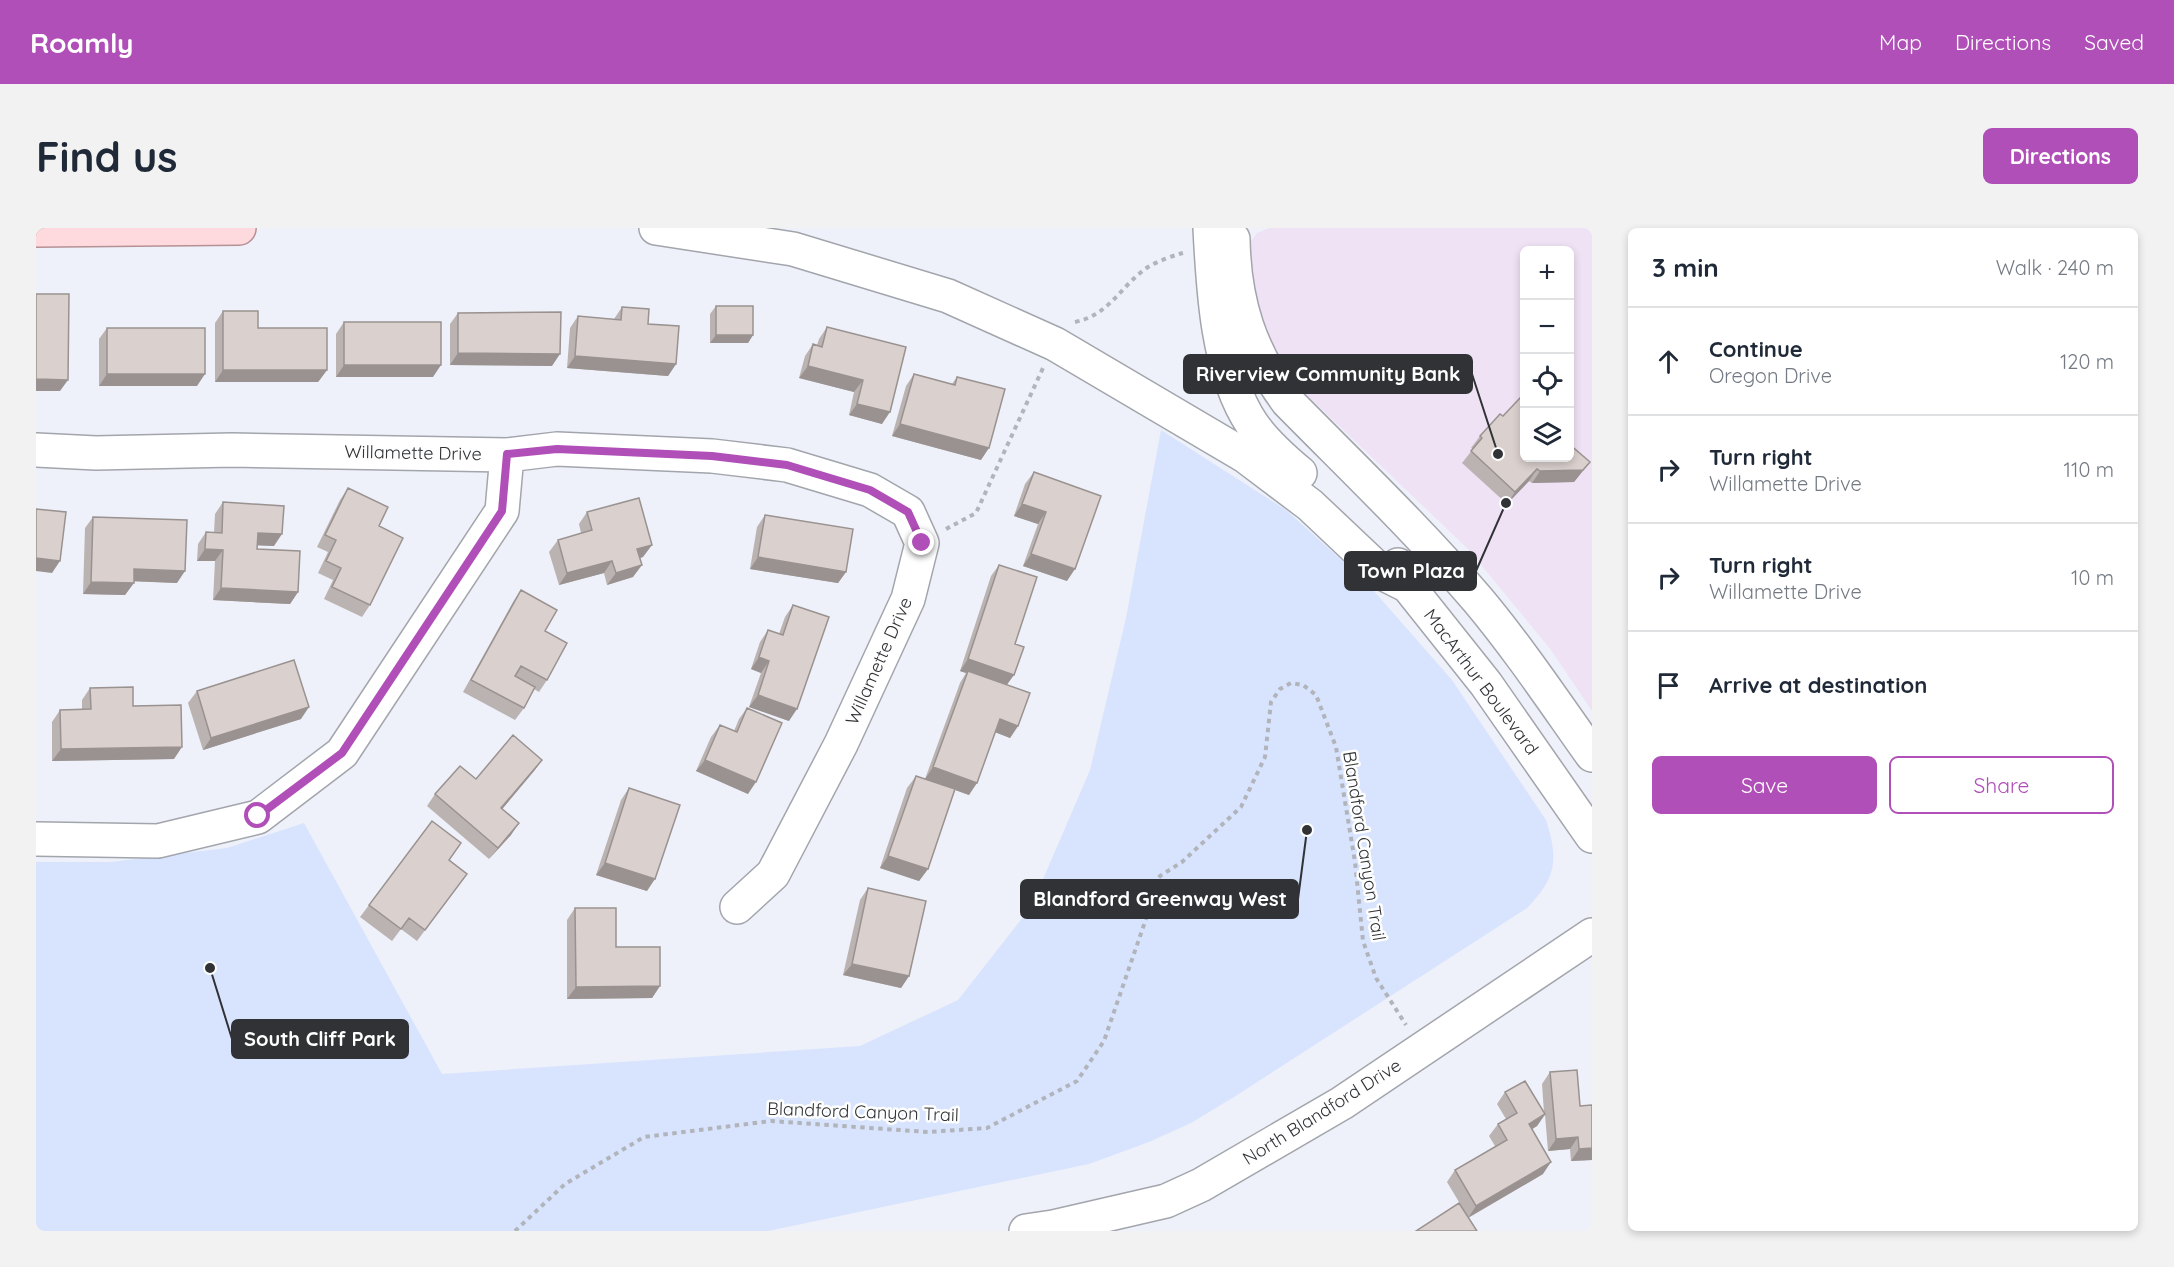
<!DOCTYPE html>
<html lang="en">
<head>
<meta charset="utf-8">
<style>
	:root { --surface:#fff; --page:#f2f2f3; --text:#1f2937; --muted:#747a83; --line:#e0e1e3; --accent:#b04fb7 }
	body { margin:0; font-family:Quicksand,sans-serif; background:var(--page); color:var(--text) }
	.controls { position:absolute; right:18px; top:18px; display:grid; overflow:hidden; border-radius:9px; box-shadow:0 3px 9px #0003 }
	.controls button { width:54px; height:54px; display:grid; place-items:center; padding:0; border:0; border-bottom:2px solid var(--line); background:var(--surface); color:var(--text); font:30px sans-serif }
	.stop { position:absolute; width:18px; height:18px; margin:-14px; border:4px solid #b04fb7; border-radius:50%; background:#fff }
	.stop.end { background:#b04fb7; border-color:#fff; box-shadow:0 2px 6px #0008 }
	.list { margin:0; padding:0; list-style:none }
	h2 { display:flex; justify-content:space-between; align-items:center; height:78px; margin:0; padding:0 24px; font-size:26px }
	h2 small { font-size:20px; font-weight:400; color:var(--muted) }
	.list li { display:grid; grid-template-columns:39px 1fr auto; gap:18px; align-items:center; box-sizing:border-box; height:108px; padding:0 24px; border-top:2px solid var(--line) }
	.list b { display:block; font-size:22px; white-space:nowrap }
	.list p { margin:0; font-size:20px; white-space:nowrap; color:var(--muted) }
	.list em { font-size:20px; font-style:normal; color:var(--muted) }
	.actions { display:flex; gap:12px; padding:18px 24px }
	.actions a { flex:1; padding:14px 0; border:2px solid var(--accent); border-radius:9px; text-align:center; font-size:21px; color:var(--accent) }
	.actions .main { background:var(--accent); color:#fff }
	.icon { flex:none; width:33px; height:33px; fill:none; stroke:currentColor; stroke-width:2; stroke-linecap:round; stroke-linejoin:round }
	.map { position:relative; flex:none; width:1556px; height:1003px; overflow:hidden; border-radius:9px }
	header { display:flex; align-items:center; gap:36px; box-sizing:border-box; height:84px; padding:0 30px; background:var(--accent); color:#fff }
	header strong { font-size:28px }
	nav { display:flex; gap:33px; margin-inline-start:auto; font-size:21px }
	.intro { display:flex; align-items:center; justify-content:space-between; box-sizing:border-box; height:144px; padding:0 36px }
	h1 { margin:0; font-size:42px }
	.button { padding:15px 27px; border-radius:9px; background:var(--accent); color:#fff; font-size:21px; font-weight:700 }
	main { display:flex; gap:36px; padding:0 36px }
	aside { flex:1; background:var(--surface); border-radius:9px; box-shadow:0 3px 9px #0003 }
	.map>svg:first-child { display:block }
</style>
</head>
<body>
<header>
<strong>Roamly</strong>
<nav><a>Map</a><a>Directions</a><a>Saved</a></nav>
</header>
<div class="intro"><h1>Find us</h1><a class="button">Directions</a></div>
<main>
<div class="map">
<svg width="1556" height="1003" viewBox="0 0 1556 1003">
	<rect width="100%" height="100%" fill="#eef1f9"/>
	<path fill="#efe2f5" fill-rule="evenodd" d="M1233,0h323v483l-41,-61 -83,-101 -176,-168 -22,-40 -15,-46 -7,-41 3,-13 6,-8zM1488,22h46v208h-46z"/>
	<path fill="#d8e4fe" d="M1125,202l125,80 80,72 86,98 94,140c13,40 10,58 -19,88l-293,189 -43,26 -42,19 -60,22 -321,67h-732v-369h74l117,-14 77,-25 138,251 418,-28 98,-46 73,-93 59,-137 36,-152z"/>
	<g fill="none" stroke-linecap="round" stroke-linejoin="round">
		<g stroke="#a2a5ac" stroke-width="36">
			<path id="minor" d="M620,0l137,21 155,47 107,48 190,112 65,49 72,68 26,13
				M1174,0c3,60 7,144 42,196 13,19 30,34 48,49
				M1197,11c1,63 17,113 55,163 64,65 131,129 190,198 41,49 77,103 114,155
				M0,222l60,3 136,-3 275,5 50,-6 155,7 75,9 83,25 38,22 14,31 -14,56 -67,145 -68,130 -36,33
				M1362,337l10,21 78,98 106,152
				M0,611l122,2 100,-24 84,-64 160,-242 5,-56
				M990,1003l27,-4 113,-26 35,-16 141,-82 250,-168"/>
		</g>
		<g stroke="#b59095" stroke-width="36">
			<path id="major" d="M0,2l203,-2"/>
		</g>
		<path stroke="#b1b4ba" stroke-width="4" stroke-dasharray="4.5 4.5" stroke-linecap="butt" d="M1039,94c35,-7 46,-37 73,-55 10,-6 24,-11 35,-14
			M910,301l30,-16 67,-145
			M479,1003l50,-47 79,-47 127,-16 157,11 59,-4 90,-47 27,-40 45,-131 3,-21 8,-13 22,-14 59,-55 24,-50 6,-55 9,-13 11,-6 12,2 13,10 20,52 19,115 8,79 13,37 30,47"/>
		<use href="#minor" stroke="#fff" stroke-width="33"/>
		<use href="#major" stroke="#fedade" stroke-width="33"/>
	</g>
	<path fill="#bbb3b1" d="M680,78l37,29 -5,8h-38v-29z
		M586,79l26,17 28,40 -8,12 -101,-8 3,-40 8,-12 36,3z
		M187,83l104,59 -9,12h-103v-59z
		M422,85l94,53 -102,-1v-41z
		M308,94l89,55h-97v-43z
		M791,99l79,20 -24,77 -33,-9 5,-23 -55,-14 6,-22 8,-12 4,1 2,-6z
		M71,100l90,58h-98v-47z
		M878,146l38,10 5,-7 24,83 -89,-24 14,-50z
		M1444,208l44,22 66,4 -16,20 -42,1 -3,-2 -22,23 -45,-41 11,-14 -2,-1z
		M998,244l33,109 -44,-15 15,-42 -24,-8 11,-32z
		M312,260l31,38 -9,79 -8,12 -38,-18 9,-19 -15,-7 10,-21 -11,-5 23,-47z
		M187,274l51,44 -17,-1v4l41,43 -8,12 -77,-4 2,-39h-18l1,-17 8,-12 8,1 1,-19z
		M551,284l56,45 -3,1 -7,19 -26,8 -3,-12 -45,12 -10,-33 9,-12 23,-7 -2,-9z
		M729,287l81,57 -8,11 -88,-14 7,-42z
		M57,289l84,66 -43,-2 -9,14 -42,-1 2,-66z
		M963,337l16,79 -8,41 11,41 -8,12 -15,-6 -26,63 -14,-5 -27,79 -9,12 -39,-13 27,-80 9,-12 27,9 -18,-6 35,-96 6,-10 -6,-2 31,-95z
		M485,362l24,41 2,49 -8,12 -5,-3 -10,19 -9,12 -52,-28 50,-90z
		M757,377l-4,116 -40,-14 12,-34 -10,-4 9,-27 8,-12 11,4 6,-17z
		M54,460l43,18 41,53 -122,2v-39l8,-12 22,-1v-9z
		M161,463l104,28 -98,31 -15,-47z
		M711,480l1,86 -52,-23 15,-34 9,-12 14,6 5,-12z
		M506,532l-8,11 -32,38 9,26 -22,24 -62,-53 8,-12 41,-15z
		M593,560l18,103 -51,-16 25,-75z
		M413,632l18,14 -50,67 -16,-12 -9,12 -32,-24 9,-12z
		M832,660l41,88 -8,12 -58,-13 17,-75z
		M539,680l41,39 44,39 -8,12 -85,1v-79z
		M1514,844l30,34 12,54 -21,1 -1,-12 -22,2 -3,-36 -8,11 -5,3 11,45 -75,43 -21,-35 8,-12 40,-24 -6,-10 9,-12 8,-5 -9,-15 8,-12 39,21 -2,-29z"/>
	<path fill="#999290" d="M680,107h37l-5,8h-38z
		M422,125l102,1 -8,12 -102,-1z
		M539,128l101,8 -8,12 -101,-8z
		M308,137h97l-8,12h-97z
		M772,138l55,14 -9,12 -55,-14z
		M187,142h104l-9,12h-103z
		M71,146h98l-8,12h-98z
		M0,151l32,1 -8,11h-24z
		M821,176l33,8 -8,12 -33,-9z
		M864,196l89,24 -8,12 -89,-24z
		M1554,234l-16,20 -42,1 8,-12z
		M1501,241l-8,12 -22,23 8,-12z
		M986,276l24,8 -8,12 -24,-8z
		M222,305l24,1 -8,12 -24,-1z
		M616,317l-9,12 -14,4 8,-12z
		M169,321l18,1 -8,11h-18z
		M995,326l44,15 -8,12 -44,-15z
		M722,329l88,15 -8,11 -88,-14z
		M0,330l24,3 -8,12 -16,-2z
		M576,333l-8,12 -45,12 8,-12z
		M606,337l-9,12 -26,8 9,-12z
		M98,341l51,2 -8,12 -51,-2z
		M55,354l43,1 -9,12 -42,-1z
		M185,360l77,4 -8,12 -77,-4z
		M723,429l10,4 -8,12 -10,-4z
		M932,431l46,16 -8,11 -38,-15 -2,2 -6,-2z
		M722,467l39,14 -8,12 -40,-14z
		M273,479l-8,12 -98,31 8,-12z
		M964,491l18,7 -8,12 -18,-7z
		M146,519l-8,12 -122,2 9,-12z
		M506,532l-8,11 -41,49 8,-12z
		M669,532l51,22 -8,12 -52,-23z
		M897,539l44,16 -8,12 -44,-16z
		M483,595l-8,12 -22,24 9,-11z
		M852,628l40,13 -9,12 -39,-13z
		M569,635l50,16 -8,12 -51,-16z
		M816,736l57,12 -8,12 -58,-13z
		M624,758l-8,12 -85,1 9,-12z
		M1509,886l-8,12 -16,10 8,-12z
		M1542,909l-8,12 -22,2 8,-12z
		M1556,920v12l-21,1 8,-12z
		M1515,934l-8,12 -75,44 8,-12z"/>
	<path fill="#dad0ce" stroke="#999290" stroke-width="1.5" d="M0,66h33l-1,86 -32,-1z
		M680,78h37v29h-37z
		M586,79l27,2 -1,15 31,2 -3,38 -101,-8 3,-40 43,4z
		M187,83h35v17h69v42h-104z
		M525,84l-1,42 -102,-1v-40z
		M308,94h97v43h-97z
		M791,99l79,20 -16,65 -33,-8 6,-24 -55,-14 5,-22 9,3z
		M71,100h98v46h-98z
		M878,146l41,11 2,-8 48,12 -16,59 -89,-24z
		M1484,170l4,3v57h45v-14l21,18 -7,8 -43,1 -3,-2 -22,23 -44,-41 11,-13 -2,-2 20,-22 3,2z
		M998,244l67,24 -26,73 -44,-15 15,-42 -24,-8z
		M312,260l40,19 -9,19 24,12 -33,67 -38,-18 9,-19 -15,-7 10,-21 -11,-5z
		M603,270l13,47 -15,4 5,16 -26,8 -4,-12 -45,12 -9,-33 34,-10 -5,-18z
		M187,274l61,4 -2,28 -24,-1 -1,16 43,2 -2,41 -77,-4 2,-38 -18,-1 1,-17 16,1z
		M0,281l30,3 -6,49 -24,-3z
		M729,287l88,14 -7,43 -88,-15z
		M57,289l94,3 -2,51 -51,-2v14l-43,-1z
		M963,337l38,12 -22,67 9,3 -10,28 -46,-16z
		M485,362l36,20 -12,21 22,12 -20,37 -26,-14 -6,10 20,11 -11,21 -53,-28z
		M757,377l36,12 -32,92 -39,-14 11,-34 -10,-4 9,-27 15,5z
		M258,432l15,47 -98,31 -14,-47z
		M932,443l62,22 -12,33 -18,-7 -23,64 -44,-16z
		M97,459v19l48,-1 1,42 -121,2 -1,-39 31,-1 -1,-21z
		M711,480l35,15 -26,59 -51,-22 15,-35 17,7z
		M477,507l29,25 -41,48 18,15 -21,25 -63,-54 25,-28 16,13z
		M880,548l39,13 -27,80 -40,-13z
		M593,560l51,17 -25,74 -50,-16z
		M396,593l29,22 -12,17 18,14 -42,56 -16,-12 -8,11 -32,-24z
		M832,660l58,13 -17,75 -57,-12z
		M539,680h41v39h44v39l-84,1z
		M1541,842l3,36 12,-1v43l-13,1 -1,-12 -22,2 -6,-67z
		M1489,853l20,33 -16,10 22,38 -75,44 -21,-36 52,-30 -9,-16 19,-11 -12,-21z
		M1423,975l18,28h-61z"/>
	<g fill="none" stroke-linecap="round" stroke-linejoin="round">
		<path stroke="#b04fb7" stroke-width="8" d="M222,588l84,-63 160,-242 5,-57 50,-5 155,7 75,9 83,25 38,22 14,31"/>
	</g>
	<g text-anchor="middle" stroke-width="5" stroke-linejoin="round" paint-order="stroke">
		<g font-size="18" fill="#303235" stroke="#fefefe">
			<text transform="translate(377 225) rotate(1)" y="6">Willamette Drive</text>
			<text transform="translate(843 433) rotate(-66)" y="6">Willamette Drive</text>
			<text transform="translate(1445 454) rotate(53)" y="6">MacArthur Boulevard</text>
			<text transform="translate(1328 618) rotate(81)" y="6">Blandford Canyon Trail</text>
			<text transform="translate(827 884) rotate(2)" y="6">Blandford Canyon Trail</text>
			<text transform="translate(1286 884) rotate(-32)" y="6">North Blandford Drive</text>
		</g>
	</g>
	<path fill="none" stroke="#303235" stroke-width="2" d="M1462 226L1436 146M1470 275L1440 343M1271 602L1262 671M174 740L196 811"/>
	<g fill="#303235" stroke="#fefefe" stroke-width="2">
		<circle cx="1462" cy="226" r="6"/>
		<circle cx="1470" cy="275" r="6"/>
		<circle cx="1271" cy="602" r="6"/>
		<circle cx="174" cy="740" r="6"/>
	</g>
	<g fill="#303235" stroke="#303235" stroke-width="2">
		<rect x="1148" y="127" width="288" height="38" rx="6"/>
		<rect x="1309" y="324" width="131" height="38" rx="6"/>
		<rect x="985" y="652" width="277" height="38" rx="6"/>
		<rect x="196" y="792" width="176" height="38" rx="6"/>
	</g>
	<g font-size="20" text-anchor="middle" font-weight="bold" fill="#fff">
		<text x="1292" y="153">Riverview Community Bank</text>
		<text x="1375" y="350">Town Plaza</text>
		<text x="1124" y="678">Blandford Greenway West</text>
		<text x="284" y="818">South Cliff Park</text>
	</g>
</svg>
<div class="controls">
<button>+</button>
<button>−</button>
<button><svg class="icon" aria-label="locate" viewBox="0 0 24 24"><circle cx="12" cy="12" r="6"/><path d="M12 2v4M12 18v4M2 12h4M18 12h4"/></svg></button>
<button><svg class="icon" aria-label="layers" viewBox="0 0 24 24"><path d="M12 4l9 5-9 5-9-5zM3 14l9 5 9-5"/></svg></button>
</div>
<div class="stop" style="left:222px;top:588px"></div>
<div class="stop end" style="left:886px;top:315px"></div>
</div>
<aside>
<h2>3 min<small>Walk · 240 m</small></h2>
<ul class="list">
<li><svg class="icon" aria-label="ahead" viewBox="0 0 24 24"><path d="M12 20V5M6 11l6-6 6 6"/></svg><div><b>Continue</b><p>Oregon Drive</p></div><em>120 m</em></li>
<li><svg class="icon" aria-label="right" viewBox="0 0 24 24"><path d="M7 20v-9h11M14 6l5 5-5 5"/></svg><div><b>Turn right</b><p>Willamette Drive</p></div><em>110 m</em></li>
<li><svg class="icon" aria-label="right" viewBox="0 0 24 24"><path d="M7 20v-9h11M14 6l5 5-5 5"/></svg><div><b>Turn right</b><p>Willamette Drive</p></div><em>10 m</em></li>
<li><svg class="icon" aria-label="arrive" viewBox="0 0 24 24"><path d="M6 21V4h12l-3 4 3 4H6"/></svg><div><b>Arrive at destination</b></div></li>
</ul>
<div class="actions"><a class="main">Save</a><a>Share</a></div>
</aside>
</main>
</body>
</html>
